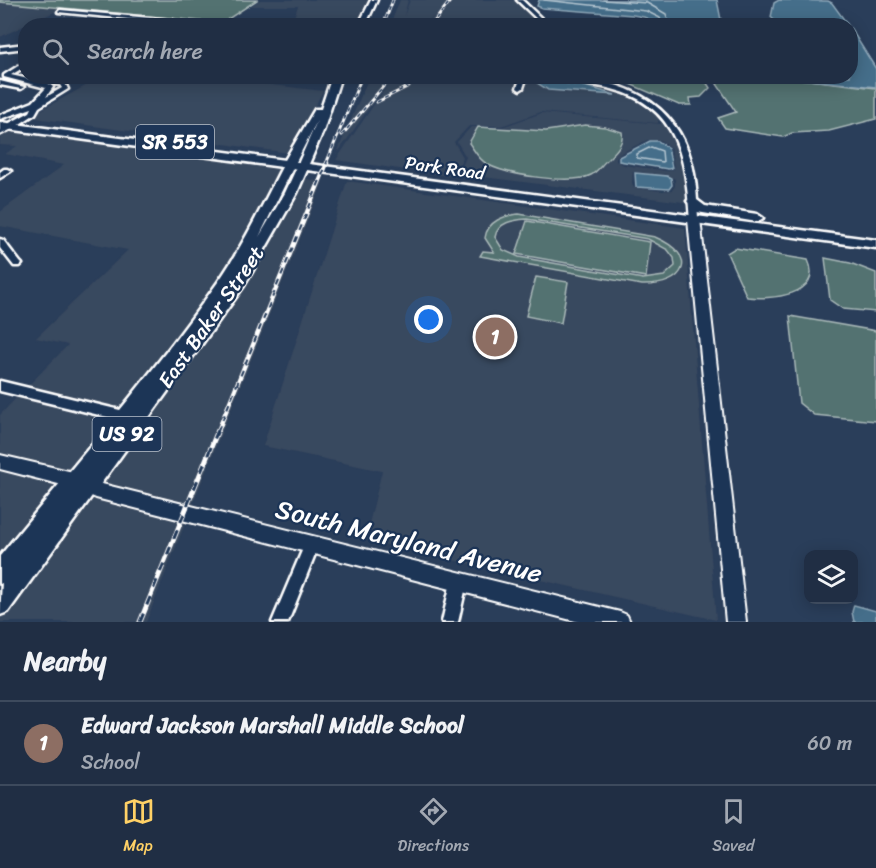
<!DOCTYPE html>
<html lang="en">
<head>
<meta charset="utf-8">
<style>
	:root { --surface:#202e44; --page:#2d3a4f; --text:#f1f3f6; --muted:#a2a8b2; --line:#3d4a5d; --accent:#ffd166 }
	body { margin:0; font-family:Sriracha,sans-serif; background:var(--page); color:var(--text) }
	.controls { position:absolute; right:18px; bottom:18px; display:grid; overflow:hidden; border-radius:12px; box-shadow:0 3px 15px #0003 }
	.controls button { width:54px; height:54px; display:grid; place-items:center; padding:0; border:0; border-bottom:2px solid var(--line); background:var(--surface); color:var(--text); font:30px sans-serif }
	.you { position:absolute; left:429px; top:320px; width:21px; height:21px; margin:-15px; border:4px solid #fff; border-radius:50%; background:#1a73e8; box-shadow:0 0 0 9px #1a73e833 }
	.badge { display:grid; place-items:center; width:39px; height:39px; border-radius:50%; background:var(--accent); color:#fff; font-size:20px; font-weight:700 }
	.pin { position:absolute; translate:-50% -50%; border:3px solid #fff; box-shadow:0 2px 6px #0006 }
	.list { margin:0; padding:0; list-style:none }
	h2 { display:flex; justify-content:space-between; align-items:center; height:78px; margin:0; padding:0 24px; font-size:26px }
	h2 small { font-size:20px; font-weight:400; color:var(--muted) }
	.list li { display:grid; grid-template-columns:39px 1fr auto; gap:18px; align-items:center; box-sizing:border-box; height:84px; padding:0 24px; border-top:2px solid var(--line) }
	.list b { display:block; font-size:22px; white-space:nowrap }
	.list p { margin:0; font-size:20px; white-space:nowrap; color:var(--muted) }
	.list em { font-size:20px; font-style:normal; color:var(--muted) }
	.icon { flex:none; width:33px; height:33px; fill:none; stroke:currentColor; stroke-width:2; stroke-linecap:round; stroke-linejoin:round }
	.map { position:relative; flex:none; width:876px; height:622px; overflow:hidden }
	.search { position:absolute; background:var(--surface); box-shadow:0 3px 15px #0003; left:18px; right:18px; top:18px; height:66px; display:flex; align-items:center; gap:15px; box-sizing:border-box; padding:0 21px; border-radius:24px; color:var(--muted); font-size:22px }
	.sheet { height:162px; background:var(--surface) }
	nav { display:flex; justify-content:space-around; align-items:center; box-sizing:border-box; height:84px; border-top:2px solid var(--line); background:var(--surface); font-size:16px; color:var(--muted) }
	nav a { display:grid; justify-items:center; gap:3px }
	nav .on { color:var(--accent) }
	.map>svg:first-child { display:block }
</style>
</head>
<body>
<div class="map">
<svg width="876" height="622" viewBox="0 0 876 622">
	<rect width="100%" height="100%" fill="#2a3e5a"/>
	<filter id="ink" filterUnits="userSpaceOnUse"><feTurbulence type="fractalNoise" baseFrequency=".0167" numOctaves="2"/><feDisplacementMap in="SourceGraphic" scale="12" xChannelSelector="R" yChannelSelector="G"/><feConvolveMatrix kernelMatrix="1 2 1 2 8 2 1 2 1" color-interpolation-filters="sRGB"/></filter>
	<g filter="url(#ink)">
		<path fill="#39485e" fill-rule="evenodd" d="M260,0h109l-10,20 -65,-3 4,-11h-47z
			M400,0h8l-4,16 6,-16h106l21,20v5h-109l4,-8 -6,8h-36z
			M0,2l63,6 -63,29z
			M102,77h102l119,14 -34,62 -261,-36z
			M369,77h22l-55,78z
			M393,77h157l61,9 27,10 21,12 19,24 16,43v24l-6,1 3,3 -232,-29 7,-17 -9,-15 14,-15h31l40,-14 119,11v-9l-37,-23 35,23 -1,8 -117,-11 -40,14h-32l-15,16 9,15 -8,20 -119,-17zM585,125l20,2 17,5 1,4 -3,10 -28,29 -19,4 -43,-3 -43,-12 -9,-7 -9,-14 9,-16 68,4zM647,140h13l11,8 3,21 -6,2 -44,-6 -8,-4v-4l7,-5zM633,172l34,3 8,4v7l-3,4 -9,1 -29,-3 -2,-5z
			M7,129l276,41 -23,46 -40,67 -98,128 -96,-23 42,-43 -32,-7 92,-88 -128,-24v-14l64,-47 -59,-11 12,-8 -17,-1v-11z
			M301,178l22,4 -132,326 -95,-24z
			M347,181l338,47 31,392 -351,-80 17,-69 -119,-25z
			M19,395l97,23 -45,57 -71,-18v-42z
			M0,468l64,16 -64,80z
			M89,493l98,26 -41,103h-146v-8z"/>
		<path fill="#537271" stroke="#a9b8b8" stroke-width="1.5" fill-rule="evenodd" d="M0,0h257l-35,23 -222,-21z
			M775,76l101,12v31l-47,12 -37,2 -9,4 -58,-9 -7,-10 18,-6 -19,-28 6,-7z
			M603,77h100l7,11 -9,9 -11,1 1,7h-12l-61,-26z
			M585,125l20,2 17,5c2,12 -6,19 -14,27 -6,5 -11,13 -17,16 -20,10 -85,0 -104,-11 -9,-5 -12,-13 -18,-21l9,-16 68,4z
			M519,214l136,23c45,19 31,49 -13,48l-162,-29 3,-5 11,1 -9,-14c2,-17 20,-23 34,-24zM527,219l121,20 20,11 6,8 1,8 -11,10 -21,3 -124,-22 -16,-7 -8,-13c3,-15 18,-17 32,-18z
			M527,221l123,21 -4,35 -130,-23z
			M735,248l73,12c17,36 -40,40 -61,37l-20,-44z
			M825,258l25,5 26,10v39l-33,-3 -13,-9z
			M536,277l32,5 -7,41 -35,-7z
			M790,316l86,15v90l-62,-6 -15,-12z"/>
		<path fill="#446e8a" stroke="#8fa8b9" stroke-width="1.5" d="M539,0h178l5,25h-59l-19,-8 -11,-2 -91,-7 -5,-2z
			M779,0l49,1 4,2 16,22h-69l-8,-8 3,-14z
			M851,29l25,40v18l-98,-10 72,-1z
			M541,80l44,6 30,9 -67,-5 -14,-9z
			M650,141h8l10,7 4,20 -4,1 -49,-8v-4z
			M635,173l32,3 4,2 1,7 -3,4 -33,-2z
			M854,605l22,6v11h-22l-2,-10z"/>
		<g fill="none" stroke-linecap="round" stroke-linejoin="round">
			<path stroke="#b4c5d0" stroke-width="1.5" d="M544,0l102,11 14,7 3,8
				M603,0l44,3 19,11 4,12
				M651,147l11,4 1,11 -26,-4v-4z"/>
			<g stroke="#fff" stroke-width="5">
				<path id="street" d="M517,0h5l21,20 2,6h-6v-5z
					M60,10l113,10 3,2 -5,4h-6l3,-3 -110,-11z
					M26,44v4l-26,3v-4z
					M26,61v5l-15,9 30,7 3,-3 19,3 2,1 3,6 -29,18 -4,7 -23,15h-6v-4l24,-13 2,-4 -32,11v-4l33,-13 13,-14 -42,-11v-2zM48,83l12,2 2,3 -16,9 7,-10z
					M521,76h6l-4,12 -3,2 -3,-2z
					M549,76c58,0 117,16 139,75 8,21 9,46 10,68l-1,2 -3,1 -4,-3c-4,-59 -11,-113 -78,-130 -19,-5 -46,-6 -63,-13z
					M0,81l24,6 -3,2 -21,-4z
					M4,169h3l4,2 -11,7v-6z
					M0,239l3,1 17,22 2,2 -2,2h-6l-14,-18z
					M0,381l124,30 4,2 2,3 -2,3 -4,2 -124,-30z
					M312,537l5,2 2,5 -31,78h-16l35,-83z
					M459,574l5,3 3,5 -9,40h-16l9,-40 3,-5z"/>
			</g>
			<g stroke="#fff" stroke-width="4">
				<path id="secondary" d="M9,124l3,1v4l-12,6v-7z
					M694,216l6,3 46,403h-20l-38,-403z
					M0,455l73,17 25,11 522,129 7,3 3,7h-51l-483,-124 -26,-11 -70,-18z"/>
			</g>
			<g stroke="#fff" stroke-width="5">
				<path id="primary" d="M371,0h6l-12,26h-7z
					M332,76h9l-17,53 -15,35 567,76v8l-569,-78 -10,23 -53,93 -236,326 -8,3 2,-32 -2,1v-28c73,-90 151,-179 218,-274 25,-36 44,-76 64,-115l-282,-39v-6l285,38 30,-51h6zM317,121l-18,41h-3zM293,168l3,1 -11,24 -26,44z
					M693,197l12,9 52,8 6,4 -6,4 -60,-10 -10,-11z"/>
			</g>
			<use href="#street" fill="#1d3557" fill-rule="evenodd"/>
			<use href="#secondary" fill="#1d3557" fill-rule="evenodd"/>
			<use href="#primary" fill="#1d3557" fill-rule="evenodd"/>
			<g stroke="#fff" stroke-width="3">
				<path id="rail-far2" d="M383,26l10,-26
					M431,26l20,-26
					M377,102l32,-16
					M342,135l50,-59
					M326,164l36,-88"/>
			</g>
			<g stroke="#fff" stroke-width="4.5">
				<path id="rail-far1" d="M218,431l109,-268"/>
			</g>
			<g stroke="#fff" stroke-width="5">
				<path id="rail" d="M140,622l78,-192"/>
			</g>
			<use href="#rail-far2" stroke="#1d3557" stroke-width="1.5" stroke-dasharray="4" stroke-linecap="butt"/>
			<use href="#rail-far1" stroke="#1d3557" stroke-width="2" stroke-dasharray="6" stroke-linecap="butt"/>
			<use href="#rail" stroke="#1d3557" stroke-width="3" stroke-dasharray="9" stroke-linecap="butt"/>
		</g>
	</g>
	<g text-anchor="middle" stroke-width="4.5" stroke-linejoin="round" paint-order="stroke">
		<g font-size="18" fill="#fff" stroke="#1d3557">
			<text transform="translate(445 168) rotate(8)" y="6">Park Road</text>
		</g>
		<g fill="#1d3557" stroke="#bbc2cd" stroke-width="1.5">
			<rect x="136" y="125" width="78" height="34" rx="4.5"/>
			<rect x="92.5" y="417" width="69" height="34" rx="4.5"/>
		</g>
		<g font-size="20" font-weight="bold" fill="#fff">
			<text x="175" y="149">SR 553</text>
			<text x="127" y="441">US 92</text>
		</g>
		<g font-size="21" fill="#fff" stroke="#1d3557">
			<text transform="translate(211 317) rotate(-55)" y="7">East Baker Street</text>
		</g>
		<g font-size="26" fill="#fff" stroke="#1d3557">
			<text transform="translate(409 541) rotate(14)" y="9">South Maryland Avenue</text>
		</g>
	</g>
</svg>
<div class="controls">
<button><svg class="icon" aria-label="layers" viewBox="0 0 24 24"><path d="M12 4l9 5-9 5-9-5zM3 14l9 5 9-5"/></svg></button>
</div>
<div class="you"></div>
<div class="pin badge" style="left:495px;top:337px;background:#8d6e63">1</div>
<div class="search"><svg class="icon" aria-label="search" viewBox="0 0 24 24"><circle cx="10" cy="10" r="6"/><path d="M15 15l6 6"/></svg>Search here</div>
</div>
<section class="sheet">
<h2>Nearby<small></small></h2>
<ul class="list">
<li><span class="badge" style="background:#8d6e63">1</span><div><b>Edward Jackson Marshall Middle School</b><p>School</p></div><em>60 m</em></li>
</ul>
</section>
<nav>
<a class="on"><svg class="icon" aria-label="map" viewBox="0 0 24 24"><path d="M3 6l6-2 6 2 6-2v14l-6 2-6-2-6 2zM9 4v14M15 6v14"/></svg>Map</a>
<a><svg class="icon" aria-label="directions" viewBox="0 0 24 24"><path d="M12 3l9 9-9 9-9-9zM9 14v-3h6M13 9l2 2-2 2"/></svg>Directions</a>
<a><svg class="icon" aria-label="saved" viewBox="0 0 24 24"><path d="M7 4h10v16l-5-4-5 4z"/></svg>Saved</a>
</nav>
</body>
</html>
